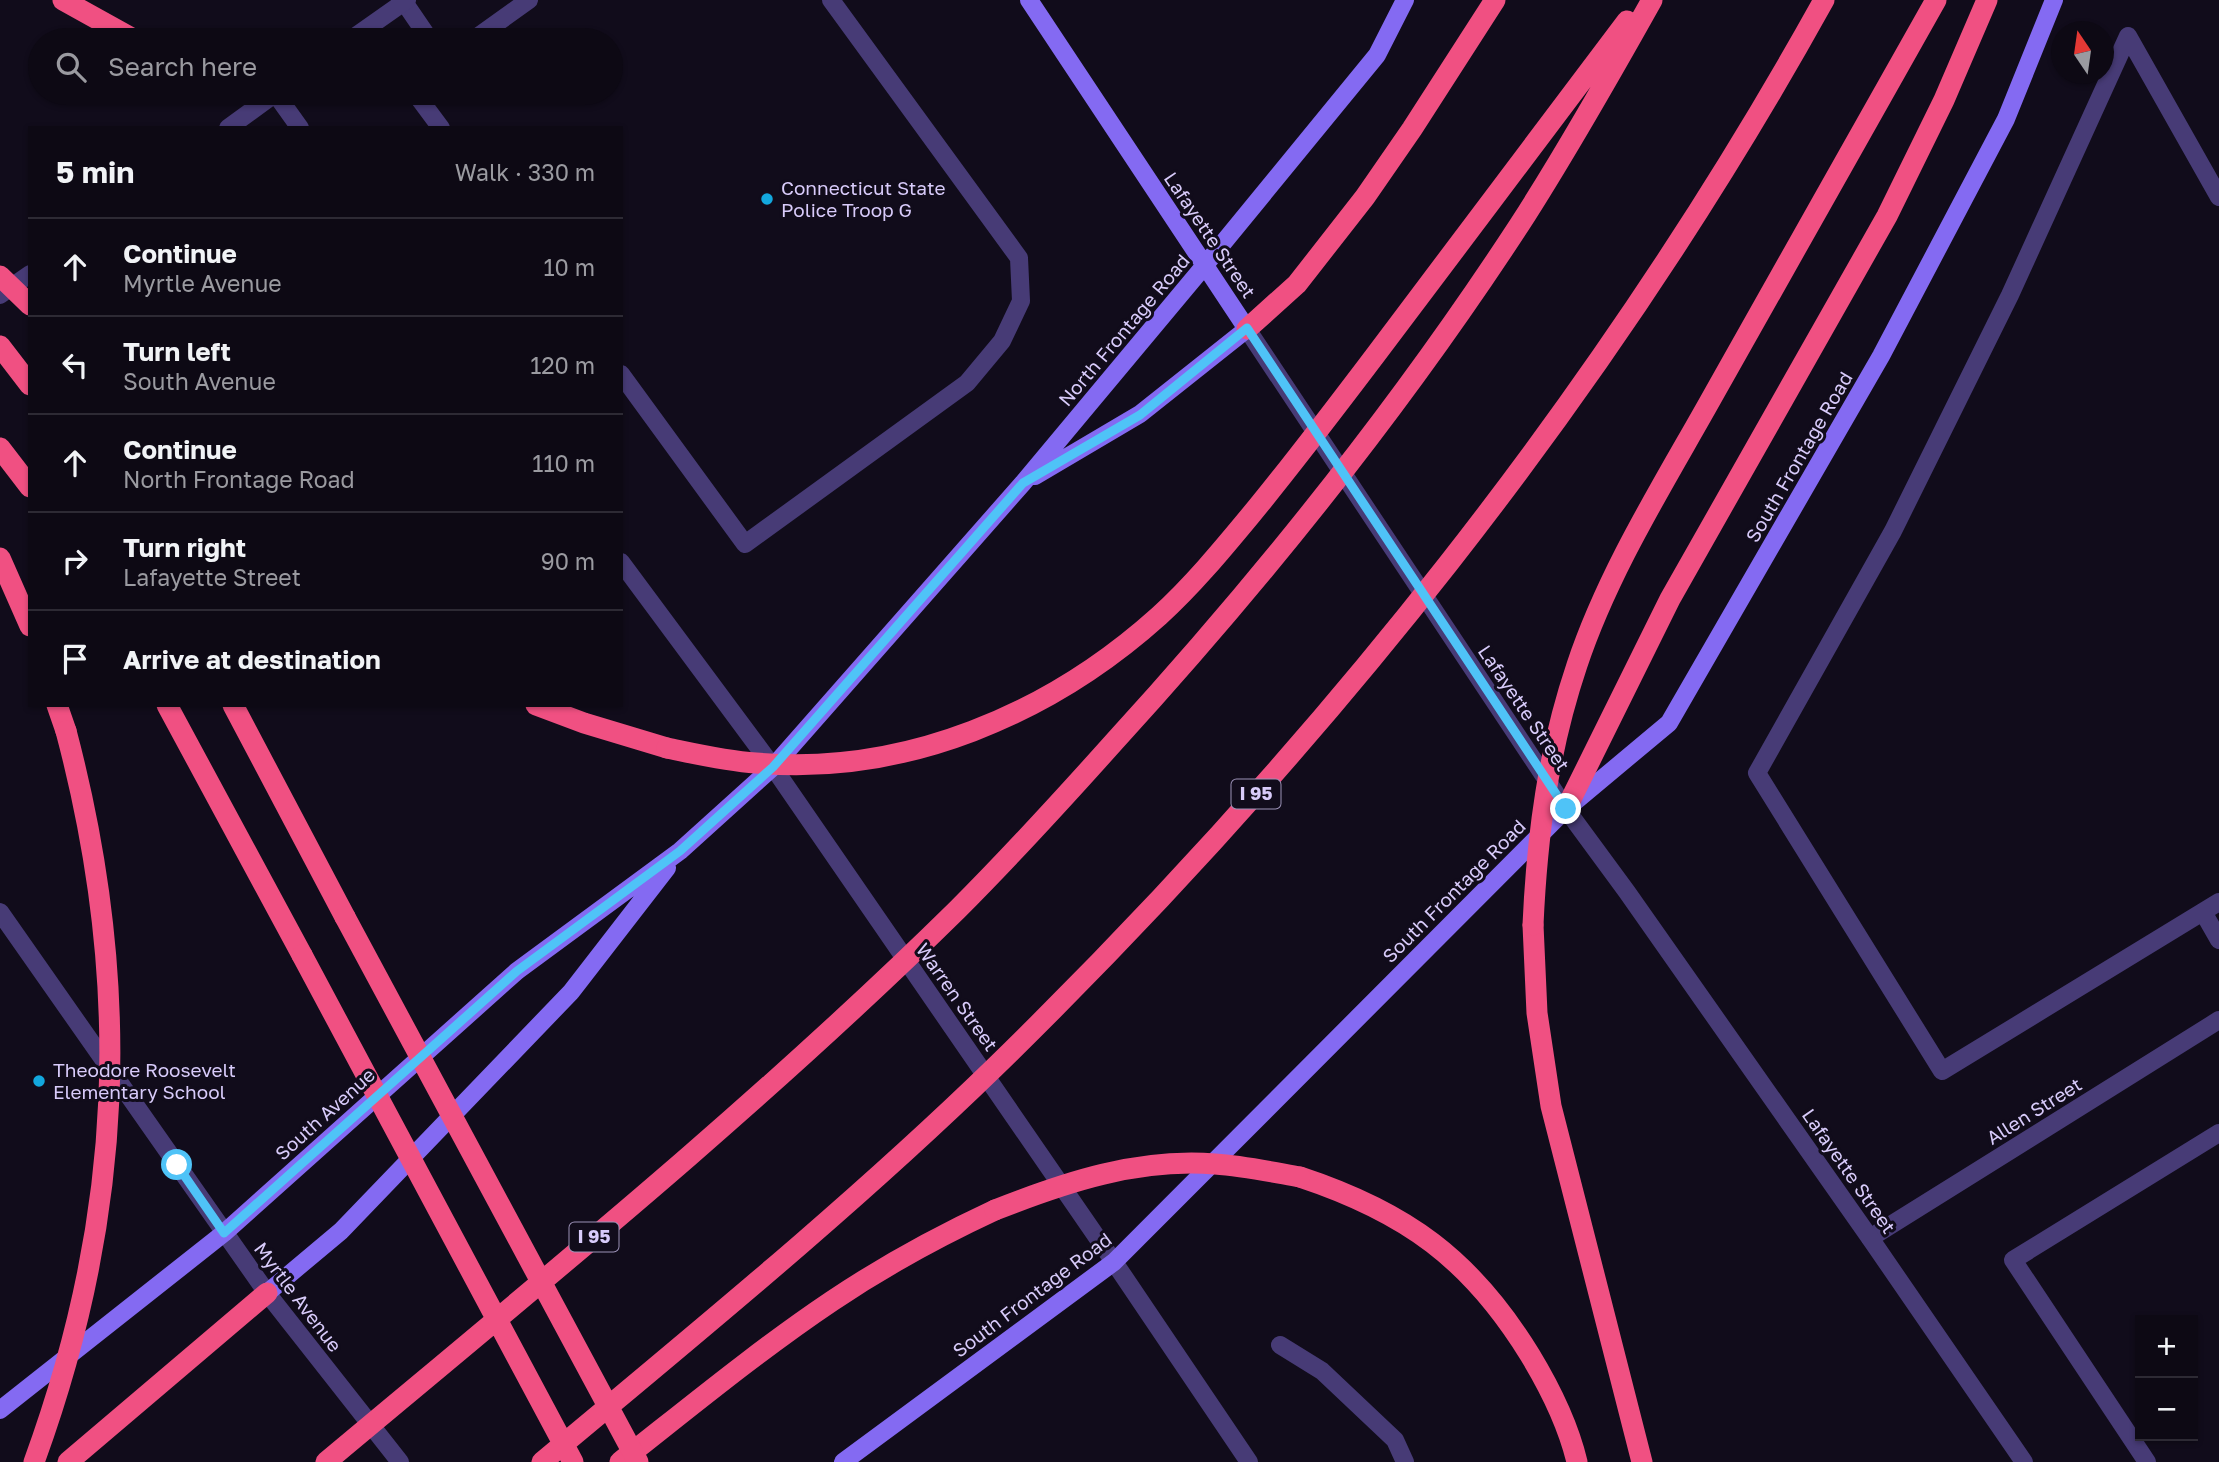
<!DOCTYPE html>
<html lang="en">
<head>
<meta charset="utf-8">
<style>
	:root { --surface:#0d0914; --page:#16121d; --text:#f1f3f6; --muted:#9a9aa0; --line:#2d2a34 }
	body { margin:0; font-family:"Golos Text",sans-serif; background:var(--page); color:var(--text) }
	.controls { position:absolute; right:21px; bottom:21px; display:grid; overflow:hidden; border-radius:0px; box-shadow:0 2px 5px #0004 }
	.controls button { width:63px; height:63px; display:grid; place-items:center; padding:0; border:0; border-bottom:2px solid var(--line); background:var(--surface); color:var(--text); font:35px sans-serif }
	.compass { position:absolute; left:2051px; top:21px; width:63px; height:63px; border-radius:50%; background:var(--surface); box-shadow:0 2px 5px #0004; rotate:347deg }
	.stop { position:absolute; width:21px; height:21px; margin:-16px; border:5px solid #4fc3f7; border-radius:50%; background:#fff }
	.stop.end { background:#4fc3f7; border-color:#fff; box-shadow:0 2px 7px #0008 }
	.list { margin:0; padding:0; list-style:none }
	h2 { display:flex; justify-content:space-between; align-items:center; height:91px; margin:0; padding:0 28px; font-size:30px }
	h2 small { font-size:23px; font-weight:400; color:var(--muted) }
	.list li { display:grid; grid-template-columns:46px 1fr auto; gap:21px; align-items:center; box-sizing:border-box; height:98px; padding:0 28px; border-top:2px solid var(--line) }
	.list b { display:block; font-size:26px; white-space:nowrap }
	.list p { margin:0; font-size:23px; white-space:nowrap; color:var(--muted) }
	.list em { font-size:23px; font-style:normal; color:var(--muted) }
	.icon { flex:none; width:38px; height:38px; fill:none; stroke:currentColor; stroke-width:2; stroke-linecap:round; stroke-linejoin:round }
	.map { position:relative; flex:none; width:2219px; height:1462px; overflow:hidden }
	.search { position:absolute; background:var(--surface); box-shadow:0 2px 5px #0004; left:28px; top:28px; width:595px; height:77px; display:flex; align-items:center; gap:18px; box-sizing:border-box; padding:0 24px; border-radius:38px; color:var(--muted); font-size:26px }
	.panel { position:absolute; background:var(--surface); box-shadow:0 2px 5px #0004; left:28px; top:126px; width:595px; height:581px; border-radius:0px }
	.map>svg:first-child { display:block }
</style>
</head>
<body>
<div class="map">
<svg width="2219" height="1462" viewBox="0 0 2219 1462">
	<rect width="100%" height="100%" fill="#110c1b"/>
	<g fill="none" stroke-linecap="round" stroke-linejoin="round">
		<path stroke="#473b76" stroke-width="18" d="M404,2l26,38
			M473,40l56,-40
			M415,93l26,35
			M2219,197l-91,-161 -118,259 -117,236 -136,242 185,298 277,-169
			M621,374l124,170 222,-161 35,-42 19,-40 -2,-43 -188,-258
			M2203,912l16,28
			M1280,1345l42,26 73,69 10,22
			M2147,1462l-134,-202 206,-127"/>
		<path stroke="#473b76" stroke-width="18" d="M350,40l57,-40
			M275,93l25,35
			M228,128l48,-35
			M0,295l30,-21
			M621,562l152,205 341,495 135,200
			M0,912l267,381 133,169
			M1870,1238l349,-218"/>
		<path stroke="#473b76" stroke-width="18" d="M1247,329l319,480 61,83 243,346 154,224"/>
		<path stroke="#846af2" stroke-width="18" d="M1029,0l218,329 -107,85 -105,62
			M267,1293l74,-62 230,-239 96,-124
			M0,1410l224,-177 293,-262 163,-120 93,-84 250,-284 182,-218 172,-210 28,-55
			M843,1462l271,-200 452,-453 103,-86 212,-367 125,-237 48,-119"/>
		<path stroke="#f05082" stroke-width="21" d="M63,0l72,40
			M273,93h2
			M1247,329l50,-45 68,-87 47,-68 83,-129
			M0,346l30,39
			M0,448l30,39
			M0,558l30,68
			M57,705l9,26
			M167,705l135,250
			M233,705l112,212
			M536,705l48,18 83,25
			M1566,809l104,-210 217,-383 57,-116 43,-100
			M1533,925l4,88 14,93 91,356
			M1300,1177c106,35 171,82 230,178 20,33 38,69 47,107
			M68,1462l199,-169
			M620,1462c70,-55 139,-112 212,-161 52,-35 107,-65 163,-91"/>
		<path stroke="#f05082" stroke-width="21" d="M0,276l30,29
			M667,748c29,6 59,13 89,15 149,13 294,-49 403,-147 33,-30 62,-65 91,-100 43,-52 83,-105 124,-159 84,-112 169,-224 253,-336
			M345,917l293,545
			M1533,925c4,-89 15,-174 44,-260 32,-96 89,-185 138,-273 74,-131 147,-261 221,-392
			M302,955l271,507
			M995,1210c71,-28 143,-52 220,-46 29,2 57,8 85,13
			M34,1462c90,-246 99,-478 32,-731
			M326,1462c214,-179 432,-356 631,-552 54,-54 106,-111 157,-168 148,-162 286,-334 406,-518 47,-73 90,-149 132,-224
			M542,1462c153,-128 309,-255 452,-394 323,-315 611,-673 830,-1068"/>
	</g>
	<g fill="none" stroke-linecap="round" stroke-linejoin="round">
		<path stroke="#4fc3f7" stroke-width="9" d="M177,1165l47,68 293,-262 163,-120 93,-84 250,-284 117,-68 107,-87 319,481"/>
	</g>
	<g fill="#13a8de" stroke="#110c1b" stroke-width="2.5">
		<circle cx="767" cy="199" r="7"/>
		<circle cx="39" cy="1081" r="7"/>
	</g>
	<g text-anchor="middle" stroke-width="6" stroke-linejoin="round" paint-order="stroke">
		<g fill="#110c1b" stroke="#9c92b7" stroke-width="2">
			<rect x="1231.5" y="779.5" width="49" height="29" rx="5"/>
			<rect x="569.5" y="1222.5" width="49" height="29" rx="5"/>
		</g>
		<g font-size="18" font-weight="bold" fill="#d8cbfa">
			<text x="1256" y="800">I 95</text>
			<text x="594" y="1243">I 95</text>
		</g>
		<g font-size="19" fill="#d8cbfa" stroke="#110c1b" text-anchor="start">
			<text x="781" y="195">Connecticut State<tspan x="781" dy="22">Police Troop G</tspan></text>
			<text x="53" y="1077">Theodore Roosevelt<tspan x="53" dy="22">Elementary School</tspan></text>
		</g>
		<g font-size="19" fill="#d8cbfa" stroke="#110c1b">
			<text transform="translate(1210 235) rotate(56)" y="7">Lafayette Street</text>
			<text transform="translate(1124 330) rotate(-50)" y="7">North Frontage Road</text>
			<text transform="translate(1799 457) rotate(-60)" y="7">South Frontage Road</text>
			<text transform="translate(1524 708) rotate(56)" y="7">Lafayette Street</text>
			<text transform="translate(1454 891) rotate(-45)" y="7">South Frontage Road</text>
			<text transform="translate(957 997) rotate(55)" y="7">Warren Street</text>
			<text transform="translate(2034 1111) rotate(-32)" y="7">Allen Street</text>
			<text transform="translate(325 1114) rotate(-42)" y="7">South Avenue</text>
			<text transform="translate(1849 1171) rotate(55)" y="7">Lafayette Street</text>
			<text transform="translate(1032 1295) rotate(-37)" y="7">South Frontage Road</text>
			<text transform="translate(298 1297) rotate(53)" y="7">Myrtle Avenue</text>
		</g>
	</g>
</svg>
<div class="controls">
<button>+</button>
<button>−</button>
</div>
<svg class="compass" viewBox="-18 -18 36 36"><path d="M0-13l5 13h-10z" fill="#e53935"/><path d="M0 13l5-13h-10z" fill="#9a9aa0"/></svg>
<div class="stop" style="left:177px;top:1165px"></div>
<div class="stop end" style="left:1566px;top:809px"></div>
<div class="search"><svg class="icon" aria-label="search" viewBox="0 0 24 24"><circle cx="10" cy="10" r="6"/><path d="M15 15l6 6"/></svg>Search here</div>
<section class="panel">
<h2>5 min<small>Walk · 330 m</small></h2>
<ul class="list">
<li><svg class="icon" aria-label="ahead" viewBox="0 0 24 24"><path d="M12 20V5M6 11l6-6 6 6"/></svg><div><b>Continue</b><p>Myrtle Avenue</p></div><em>10 m</em></li>
<li><svg class="icon" aria-label="left" viewBox="0 0 24 24"><path d="M17 20v-9H6M10 6l-5 5 5 5"/></svg><div><b>Turn left</b><p>South Avenue</p></div><em>120 m</em></li>
<li><svg class="icon" aria-label="ahead" viewBox="0 0 24 24"><path d="M12 20V5M6 11l6-6 6 6"/></svg><div><b>Continue</b><p>North Frontage Road</p></div><em>110 m</em></li>
<li><svg class="icon" aria-label="right" viewBox="0 0 24 24"><path d="M7 20v-9h11M14 6l5 5-5 5"/></svg><div><b>Turn right</b><p>Lafayette Street</p></div><em>90 m</em></li>
<li><svg class="icon" aria-label="arrive" viewBox="0 0 24 24"><path d="M6 21V4h12l-3 4 3 4H6"/></svg><div><b>Arrive at destination</b></div></li>
</ul>
</section>
</div>
</body>
</html>
